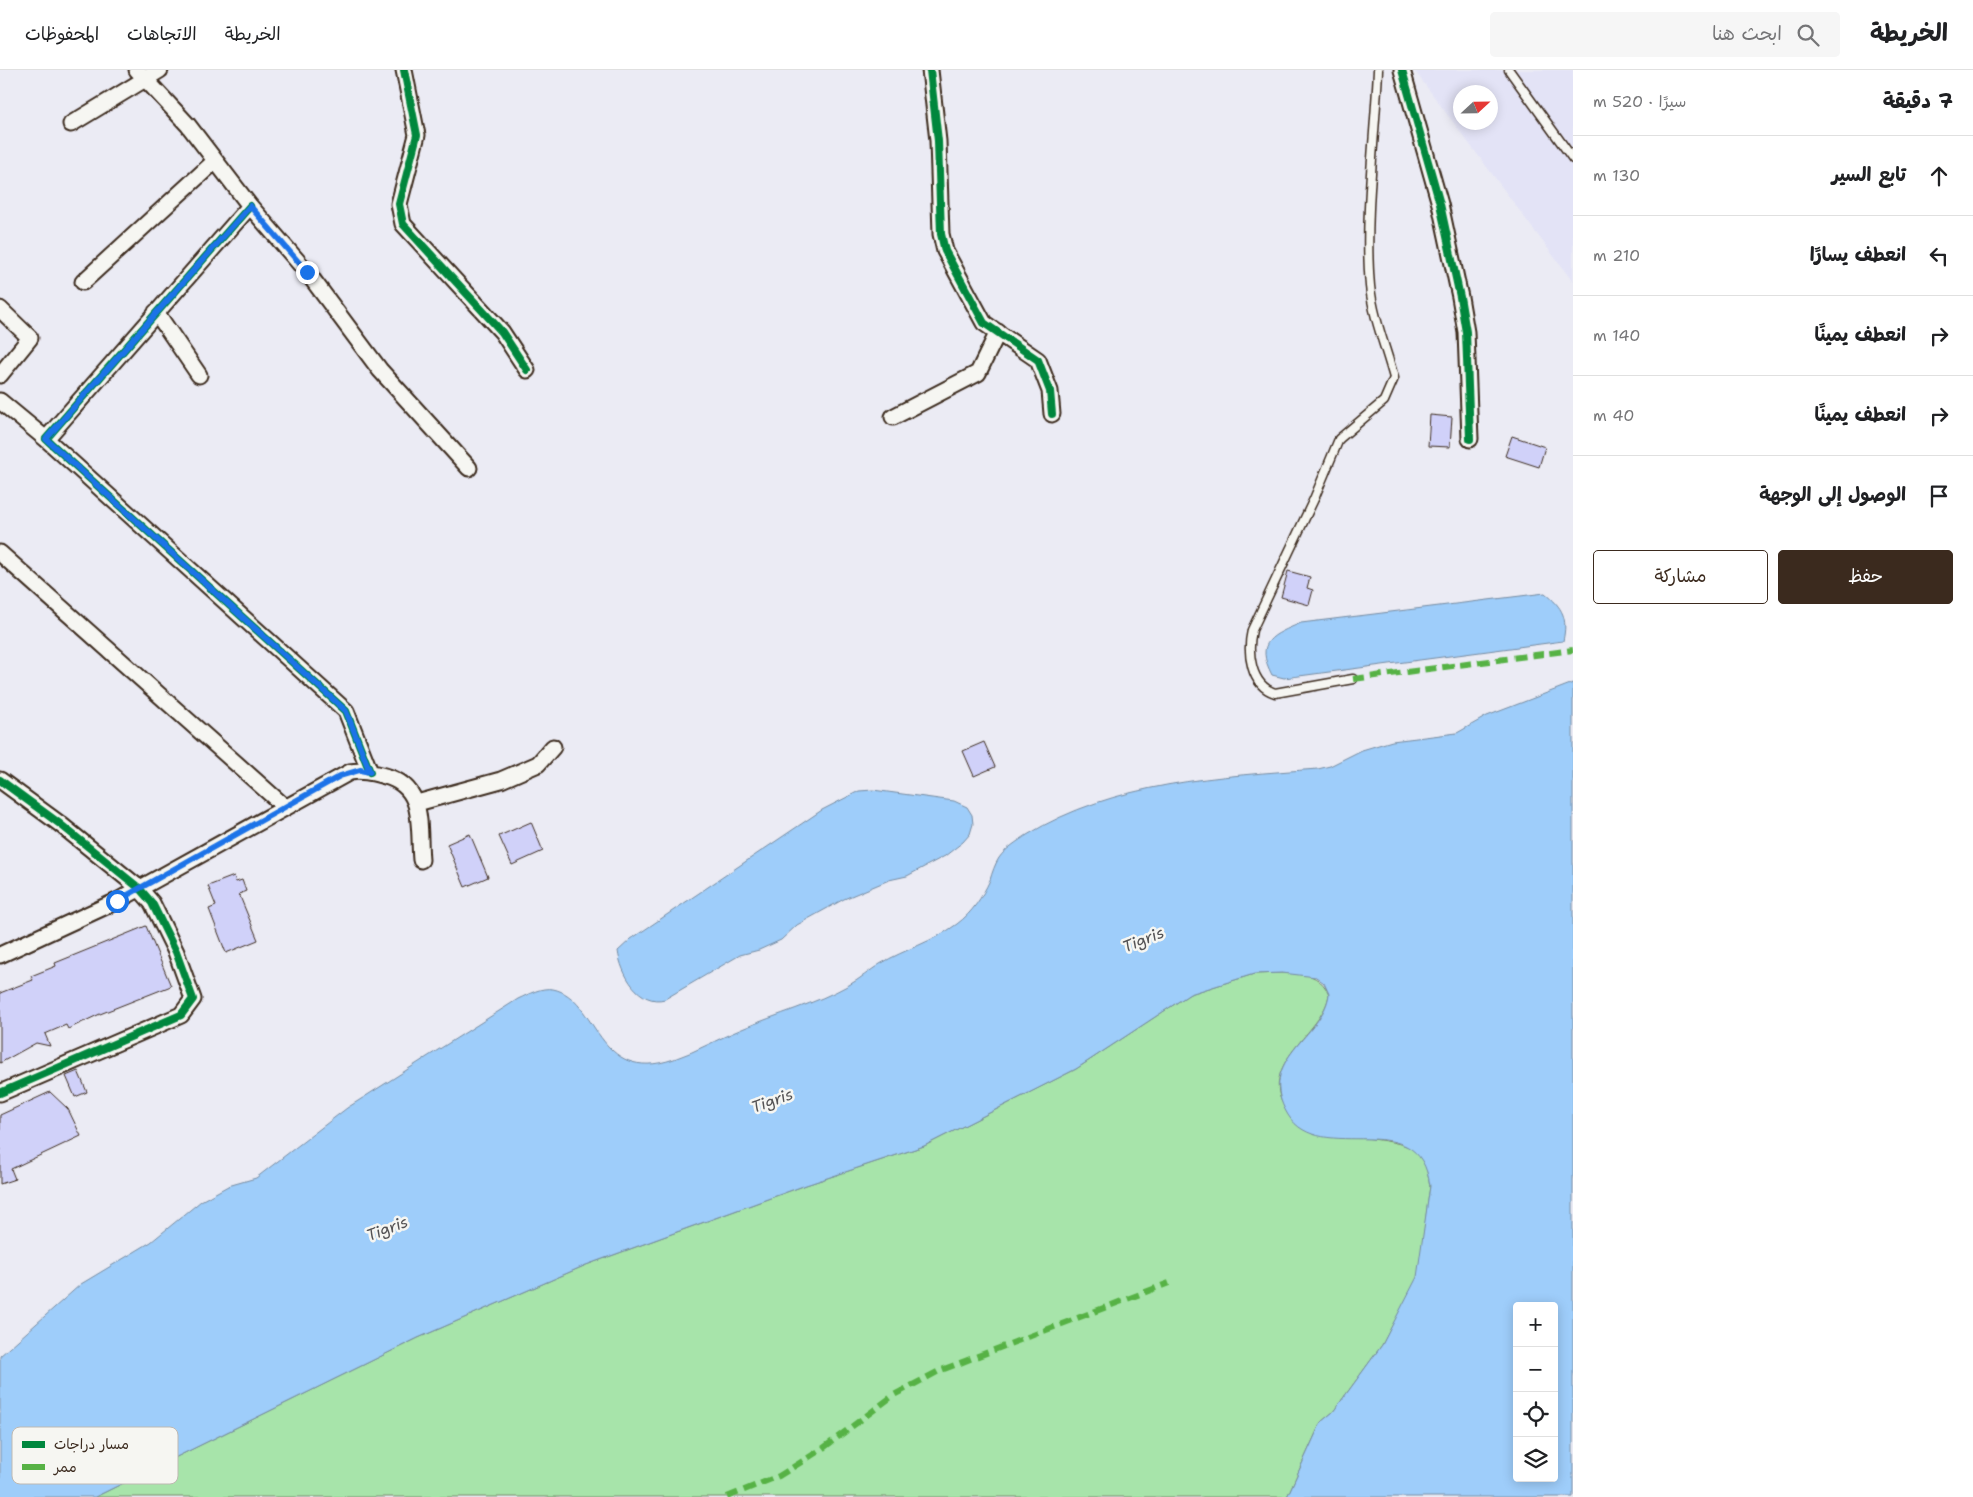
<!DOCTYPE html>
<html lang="ar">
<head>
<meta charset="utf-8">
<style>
	:root { --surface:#fff; --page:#f6f6f6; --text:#202124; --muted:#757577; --line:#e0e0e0; --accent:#3b2a1e }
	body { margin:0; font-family:"Shantell Sans","Playpen Sans Arabic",sans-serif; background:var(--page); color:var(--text); direction:rtl }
	.controls { position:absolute; right:15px; bottom:15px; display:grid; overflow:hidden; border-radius:5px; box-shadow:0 2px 12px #0003 }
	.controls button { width:45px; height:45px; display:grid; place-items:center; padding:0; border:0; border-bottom:1px solid var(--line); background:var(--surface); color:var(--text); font:25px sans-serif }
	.compass { position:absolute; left:1453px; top:15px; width:45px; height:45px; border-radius:50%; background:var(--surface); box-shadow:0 2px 12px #0003; rotate:68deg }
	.stop { position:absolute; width:15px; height:15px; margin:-11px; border:4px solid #1a73e8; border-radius:50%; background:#fff }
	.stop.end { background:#1a73e8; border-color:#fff; box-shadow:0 1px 5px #0008 }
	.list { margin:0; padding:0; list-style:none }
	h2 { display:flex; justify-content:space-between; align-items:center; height:65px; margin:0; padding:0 20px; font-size:21px }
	h2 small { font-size:16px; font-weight:400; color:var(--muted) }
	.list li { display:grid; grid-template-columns:32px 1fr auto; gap:15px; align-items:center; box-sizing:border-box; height:80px; padding:0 20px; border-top:1px solid var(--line) }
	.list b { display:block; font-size:19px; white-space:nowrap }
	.list em { font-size:16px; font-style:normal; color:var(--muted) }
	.actions { display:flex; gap:10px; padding:15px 20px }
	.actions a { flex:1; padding:11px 0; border:1px solid var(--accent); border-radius:5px; text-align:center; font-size:18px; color:var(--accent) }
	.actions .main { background:var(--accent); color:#fff }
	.icon { flex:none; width:28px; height:28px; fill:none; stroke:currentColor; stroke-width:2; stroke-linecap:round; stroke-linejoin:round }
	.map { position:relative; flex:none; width:1573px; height:1427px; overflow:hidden; direction:ltr }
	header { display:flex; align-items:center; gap:30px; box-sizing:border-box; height:70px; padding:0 25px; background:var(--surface); border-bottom:1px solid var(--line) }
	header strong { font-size:24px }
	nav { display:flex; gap:28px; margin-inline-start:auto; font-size:18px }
	.search { width:350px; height:45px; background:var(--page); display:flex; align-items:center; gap:12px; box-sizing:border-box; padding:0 18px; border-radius:5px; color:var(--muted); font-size:19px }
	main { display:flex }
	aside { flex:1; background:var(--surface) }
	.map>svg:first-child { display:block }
</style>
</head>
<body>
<header>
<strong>الخريطة</strong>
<div class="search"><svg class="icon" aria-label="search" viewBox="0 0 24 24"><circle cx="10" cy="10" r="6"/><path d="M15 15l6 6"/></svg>ابحث هنا</div>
<nav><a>الخريطة</a><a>الاتجاهات</a><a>المحفوظات</a></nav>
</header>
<main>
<aside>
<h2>7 دقيقة<small>سيرًا · 520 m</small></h2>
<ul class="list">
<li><svg class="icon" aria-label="ahead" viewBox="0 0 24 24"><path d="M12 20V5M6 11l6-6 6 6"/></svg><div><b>تابع السير</b></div><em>130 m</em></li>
<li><svg class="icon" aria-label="left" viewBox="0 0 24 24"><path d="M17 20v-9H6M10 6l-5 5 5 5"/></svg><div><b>انعطف يسارًا</b></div><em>210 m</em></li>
<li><svg class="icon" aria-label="right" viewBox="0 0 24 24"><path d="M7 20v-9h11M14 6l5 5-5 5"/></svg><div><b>انعطف يمينًا</b></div><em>140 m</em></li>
<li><svg class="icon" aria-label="right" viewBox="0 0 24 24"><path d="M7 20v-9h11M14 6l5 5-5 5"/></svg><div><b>انعطف يمينًا</b></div><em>40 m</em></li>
<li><svg class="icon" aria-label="arrive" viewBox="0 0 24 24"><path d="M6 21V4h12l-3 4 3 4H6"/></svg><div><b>الوصول إلى الوجهة</b></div></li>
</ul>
<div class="actions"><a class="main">حفظ</a><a>مشاركة</a></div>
</aside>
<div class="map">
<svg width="1573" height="1427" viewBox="0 0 1573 1427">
	<rect width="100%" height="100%" fill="#ebebf4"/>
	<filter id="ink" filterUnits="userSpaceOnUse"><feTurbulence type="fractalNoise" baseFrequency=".02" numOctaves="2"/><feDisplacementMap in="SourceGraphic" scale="10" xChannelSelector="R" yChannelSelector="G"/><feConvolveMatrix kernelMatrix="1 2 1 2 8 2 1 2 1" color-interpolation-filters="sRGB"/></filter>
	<g filter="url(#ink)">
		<path fill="#e3e3f6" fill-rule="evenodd" d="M1414,0h159v212zM1460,22h30v30h-30z"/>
		<path fill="#a7e4aa" stroke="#718764" d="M1282,903c22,1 37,0 47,21 -4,36 -64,64 -48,106 3,9 24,26 31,34 24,3 92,3 106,19 8,9 10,22 12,33l-12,91 -36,68 -49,67 -12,10 -34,75h-1192l323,-159 168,-73 220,-80 118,-39 152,-77 114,-75 64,-20z"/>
		<path fill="#9ecdfa" stroke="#768ca2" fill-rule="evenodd" d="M1545,523c18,15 23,25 18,48l-279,37 -12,-3c-18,-34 1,-40 29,-52z
			M1573,613v814h-286l34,-75 12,-10 49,-67 35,-68 13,-91c-11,-84 -109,-18 -142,-71 -34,-56 36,-78 41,-121l-5,-11 -8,-6 -34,-4 -28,1 -64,20 -114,75 -152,77 -118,39 -220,80 -168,73 -323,159h-95v-141l81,-72 70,-42 50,-41 27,-15 28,-8 91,-70 171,-109c11,-5 23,-12 35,-10 46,9 42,97 121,70 24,-8 45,-21 68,-30 35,-15 73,-25 107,-44 11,-6 20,-14 31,-21 25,-15 53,-22 77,-40 16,-12 25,-27 33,-44 2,-7 5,-16 9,-22 6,-9 19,-17 28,-23 86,-53 193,-59 291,-66l12,-3 32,-16 30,-9 65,-8 30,-17zM1517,1236h37v172h-37z
			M873,720l81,11 13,6 5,8 1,9 -3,10 -7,8 -18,14 -38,20 -18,4 -45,19 -47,26 -16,15 -22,10 -19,5 -75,44c-26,7 -44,-25 -47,-48l13,-12 191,-129 37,-19z"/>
		<path fill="#d0d1f9" stroke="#3b2a1e" d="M1430,345l22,2 -2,30 -22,-1z
			M1512,366l33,11 -6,20 -34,-11z
			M1288,501l22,6 -3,11 6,2 -4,15 -28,-8z
			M984,672l11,25 -21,9 -11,-25z
			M531,752l12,29 -31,14 -13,-29z
			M470,764l18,43 -23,10 -18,-43z
			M234,806l2,6 6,-2 4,11 -7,3 19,46 -32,13 -17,-44 7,-3 -8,-20z
			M146,856l25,60 -71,28 -32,15 -2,-4 -21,9 5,12 -14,-3 -36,20v-70l33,-13 -2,-4 25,-10 -1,-3z
			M78,1001l9,21 -12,5 -9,-21z
			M50,1022l18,17 13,27 -70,33 4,10 -15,5v-69z"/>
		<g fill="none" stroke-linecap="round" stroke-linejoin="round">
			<g stroke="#3b2a1e" stroke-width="11">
				<path id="lane" d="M1509,0l64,89
					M1353,609l-78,14c-25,-8 -28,-41 -23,-63l62,-131 25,-60 45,-38 10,-23c-8,-30 -21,-61 -24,-92 -6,-69 5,-146 8,-216"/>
			</g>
			<g stroke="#3b2a1e" stroke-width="19">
				<path id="street" d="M137,0l51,55 62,81 57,66 73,98 89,98
					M404,0l13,65 -18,69 4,20 99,108 25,38
					M930,0l8,71 3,93 4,17 39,72 54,37 12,31 2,23
					M1402,0l38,134 20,93 6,35 4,107
					M71,54l89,-54
					M250,136l-204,233 300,272 24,61
					M83,212l132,-121
					M0,239l30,29 -30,37
					M156,242l43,63
					M0,331l46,38
					M893,347l85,-44 20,-41
					M0,483l285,254
					M0,710l60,44 79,64 13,15 24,49 17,47 -12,16 -181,78
					M417,733l84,-23 37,-16 15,-17
					M0,885l117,-54 233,-129c13,-2 23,1 35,4 41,11 33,50 36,84"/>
			</g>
			<use href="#lane" stroke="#f6f6f2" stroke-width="8"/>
			<use href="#street" stroke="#f6f6f2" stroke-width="15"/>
			<path stroke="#57b245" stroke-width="6" stroke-dasharray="12 6" stroke-linecap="butt" d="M1353,609l220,-29
				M727,1427l52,-21 43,-27 72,-54 45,-24 230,-88"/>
			<g stroke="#f6f6f2" stroke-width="11">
				<path id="cycleway" d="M404,0l13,65 -18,69 4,20 99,108 25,38
					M930,0l8,71 3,93 4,17 39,72 54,37 12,31 2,23
					M1402,0l38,134 20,93 6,35 4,107
					M250,136l-204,233 300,272 24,61
					M0,710l60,44 79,64 13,15 24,49 17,47 -12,16 -181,78"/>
			</g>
			<use href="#cycleway" stroke="#00873e" stroke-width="8"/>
		</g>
	</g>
	<g fill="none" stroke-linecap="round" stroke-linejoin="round" filter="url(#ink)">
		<path stroke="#1a73e8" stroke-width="6" d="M117,831l223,-125 20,-6 10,2 -24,-61 -300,-272 204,-233 57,66"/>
	</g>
	<g text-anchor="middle" stroke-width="5" stroke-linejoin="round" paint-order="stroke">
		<g font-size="16" font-style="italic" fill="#545355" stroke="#f6f6f2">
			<text transform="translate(1143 869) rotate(-22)" y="6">Tigris</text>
			<text transform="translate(772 1030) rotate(-20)" y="6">Tigris</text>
			<text transform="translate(387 1158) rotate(-21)" y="6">Tigris</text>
		</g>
	</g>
	<rect x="12" y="1357" width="166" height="57" rx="8" fill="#f6f6f2" stroke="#beb9b2" stroke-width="1"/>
	<rect x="22" y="1371" width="23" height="7" fill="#00873e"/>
	<rect x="22" y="1394" width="23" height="6" fill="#57b245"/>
	<g font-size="14" fill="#3b2a1e">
		<text x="54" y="1379">مسار دراجات</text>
		<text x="54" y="1402">ممر</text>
	</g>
</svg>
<div class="controls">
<button>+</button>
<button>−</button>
<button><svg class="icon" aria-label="locate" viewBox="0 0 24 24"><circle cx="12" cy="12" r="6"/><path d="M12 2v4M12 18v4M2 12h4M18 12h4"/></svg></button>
<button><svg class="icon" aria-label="layers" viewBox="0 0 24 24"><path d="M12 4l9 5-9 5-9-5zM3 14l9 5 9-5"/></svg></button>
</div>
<svg class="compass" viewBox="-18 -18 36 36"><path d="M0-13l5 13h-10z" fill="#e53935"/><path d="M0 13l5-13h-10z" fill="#757577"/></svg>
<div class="stop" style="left:117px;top:831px"></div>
<div class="stop end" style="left:307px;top:202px"></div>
</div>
</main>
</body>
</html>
